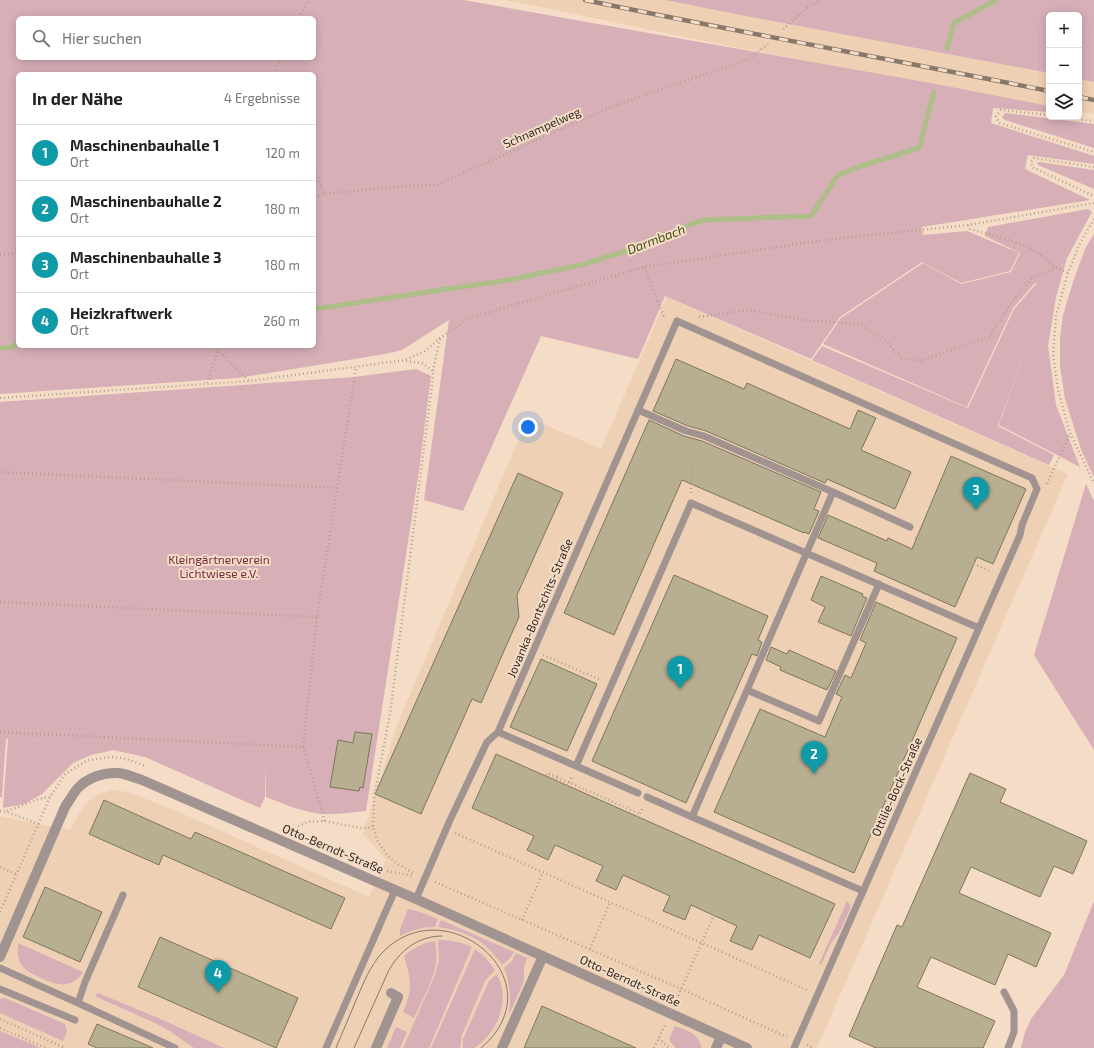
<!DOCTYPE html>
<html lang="de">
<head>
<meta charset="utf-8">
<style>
	:root { --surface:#fff; --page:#f2f2f2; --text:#202124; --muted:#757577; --line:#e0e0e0; --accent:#0b8043 }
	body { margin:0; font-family:"Exo 2",sans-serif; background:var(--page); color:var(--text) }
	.controls { position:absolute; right:12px; top:12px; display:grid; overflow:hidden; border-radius:6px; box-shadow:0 2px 10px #0003 }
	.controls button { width:36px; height:36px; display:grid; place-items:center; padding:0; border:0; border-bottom:1px solid var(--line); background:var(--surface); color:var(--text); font:20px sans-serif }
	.you { position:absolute; left:528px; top:427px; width:14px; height:14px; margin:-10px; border:3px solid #fff; border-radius:50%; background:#1a73e8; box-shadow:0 0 0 6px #1a73e833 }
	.badge { display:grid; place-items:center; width:26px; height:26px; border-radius:50%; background:var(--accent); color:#fff; font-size:13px; font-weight:700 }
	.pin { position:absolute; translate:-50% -33px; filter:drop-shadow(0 1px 2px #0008) }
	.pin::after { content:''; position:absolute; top:21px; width:14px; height:12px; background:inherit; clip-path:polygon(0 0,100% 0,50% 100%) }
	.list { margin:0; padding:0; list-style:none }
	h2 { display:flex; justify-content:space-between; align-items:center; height:52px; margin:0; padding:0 16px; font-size:17px }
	h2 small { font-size:13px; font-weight:400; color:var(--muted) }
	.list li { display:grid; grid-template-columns:26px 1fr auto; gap:12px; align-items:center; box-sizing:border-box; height:56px; padding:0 16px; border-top:1px solid var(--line) }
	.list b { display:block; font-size:15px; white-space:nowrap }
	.list p { margin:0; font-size:13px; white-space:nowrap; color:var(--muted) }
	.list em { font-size:13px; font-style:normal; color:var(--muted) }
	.icon { flex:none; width:22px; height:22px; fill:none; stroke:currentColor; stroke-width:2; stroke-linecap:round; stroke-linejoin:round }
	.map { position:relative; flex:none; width:1094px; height:1048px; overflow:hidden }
	.search { position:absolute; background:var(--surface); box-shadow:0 2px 10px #0003; left:16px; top:16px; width:300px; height:44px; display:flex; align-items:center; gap:10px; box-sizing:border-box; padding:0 14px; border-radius:6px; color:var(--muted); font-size:15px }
	.panel { position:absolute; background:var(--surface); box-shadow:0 2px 10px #0003; left:16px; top:72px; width:300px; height:276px; border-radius:6px }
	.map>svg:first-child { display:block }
</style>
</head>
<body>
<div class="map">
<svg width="1094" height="1048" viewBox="0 0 1094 1048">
	<rect width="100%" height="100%" fill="#f5dcc6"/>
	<path fill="#eed0b5" d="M506,0h159l65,13 319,60v33l-325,-61z
		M1079,79l15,3v32l-15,-2z
		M667,297l401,177 -251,574h-817v-232l70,14 14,-25 14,-11 15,-4 15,2 51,20 190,85 17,-37 -23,-26 34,-109 131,-308 73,32z"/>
	<path fill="#d6afb7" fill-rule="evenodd" d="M0,0h463l473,84 113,22v6l-56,-4 -2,15 103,33v8l-66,-9 -3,14 65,31 -168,27 1,8 44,-4 52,22 -9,18 -49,12 -39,-21 -82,55 -29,42 -146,-63 -27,63 -97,-23 -78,175 -39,-11 25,-180 -47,30 -17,4 -147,24 -238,16zM18,18h296v40h-296zM18,74h296v272h-296z
		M665,0h429v82l-15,-3v-64h-30v58l-319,-60z
		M1006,113l88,11v24l-89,-28 -3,-3 2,-3z
		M1039,162l55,8v19l-56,-24 -1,-2z
		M1088,209l4,3 -25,46 -11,39 -8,49 8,59 24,62 -81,-42 29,-82 -30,83 56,29 -5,10 -237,-105 10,-14 146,62 46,-99 22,-25h2l-3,-1 -22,25 -46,99 -144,-63 18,-26 82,-55 38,21 50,-12 9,-19 -35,-17 3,-9z
		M1094,234v243l-12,-25 -17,-53 -5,-33v-28l3,-23 11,-36 12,-32z
		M416,369l15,7 -12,95 -53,340c-14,1 -30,4 -44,3 -20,-2 -38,-10 -56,-17l-1,-33v33l-5,11 -115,-51 -32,-7 -22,5 -18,8 -31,31 -18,10 -21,4 5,-69 39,2 -41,-2 -4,58h-2v-395l354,-25z
		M1086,484l8,17v249l-60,-95z
		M847,901l3,4v4l-11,24 -8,10 -10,22 -2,-1z
		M1094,901v147h-73l4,-16 6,-13 33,-44z
		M408,909l12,3 18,7 -3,8c-13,0 -24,3 -35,9v-7z
		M441,920l73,32 -4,6 -8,7c-16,-24 -35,-34 -64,-38z
		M438,940c13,0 23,2 34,7l-43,101h-26l32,-73 4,-15z
		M435,941c1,7 2,14 1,22 -2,17 -15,39 -22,55l-11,-6c10,-23 8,-32 1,-56 9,-8 19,-13 31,-15z
		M18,943l65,29c-11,18 -28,13 -44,5 -6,-3 -14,-6 -18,-13 -4,-6 -3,-13 -3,-21z
		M475,949l11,9 9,12 -10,11 -23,54 -2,13h-29z
		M516,953l11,5 -3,9v14l-15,34c2,-16 1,-32 -5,-47l7,-6z
		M497,974c2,5 4,10 5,15 3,19 -5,39 -19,52 -3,3 -6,6 -10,7 -3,0 -7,0 -10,0v-9l26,-58z
		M98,993l65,27 61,28h-30l-26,-18 -11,-6 -60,-27 -2,-2 1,-1z
		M5,998l60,26 2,8 -4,9 -63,-28v-14z
		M675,1026c15,6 22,6 27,22h-26l-7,-8z
		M396,1027l11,5 -7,16h-13z
		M0,1031l41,17h-41z"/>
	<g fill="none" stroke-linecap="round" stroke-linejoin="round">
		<path stroke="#aebe88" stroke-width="5" d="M947,48l7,-25 42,-23
			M314,309l194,-29 73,-15 65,-20 42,-20 16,-5 107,-4 27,-41 23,-9 58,-18 15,-56
			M0,348l13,-1 5,-5"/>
	</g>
	<path fill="#b8af92" stroke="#7e755a" d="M676,359l68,30 3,-6 103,46 8,-19 18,8 -15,32 50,22 -16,37 -68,-30 -2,4 -119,-52 -18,-5 -35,-15z
		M649,420l35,16 18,5 119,51 -7,17 5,2 -10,23 -5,-2v1l-122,-53 -68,155 -50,-22z
		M951,456l75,33 -33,75 -16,-7 -22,50 -81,-36 3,-8 -59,-25 10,-23 59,26 1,-3 24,11z
		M518,473l45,20 -46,102 2,22 -38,86 -9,-4 -51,115 -46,-20z
		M674,575l94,41 -10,24 4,2 -5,14 -5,-2 -66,149 -94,-42z
		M821,576l42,18 -1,2 5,2 -16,38 -33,-14 7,-15 -14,-7z
		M876,602l81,36 -103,235 -140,-61 46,-103 65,28 17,-40 -6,-3 9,-19 6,3 15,-35 -6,-3z
		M771,647l16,7 2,-4 47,21 -9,19 -47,-20 1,-3 -15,-7z
		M541,659l56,25 -30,67 -57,-24z
		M355,732l17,2 -9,54 -3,-1 -1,4 -29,-4 8,-47 15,3z
		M496,754l339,150 -25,54 -51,-23 -7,15 -22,-9 7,-15 -46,-21 -6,15 -22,-9 7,-15 -47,-21 -7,15 -20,-9 7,-15 -48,-21 -7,15 -21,-10 7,-14 -62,-28z
		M970,773l36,16 -6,13 87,39 -14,33 -19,-8 -14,31 -69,-30 -12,26 92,40 -15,34 -28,-13 -13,31 -64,-28 -14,30 78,34 -12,27h-107l-27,-12 48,-111 5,2z
		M104,800l87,39 4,-7 150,66 -14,31 -168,-74 -4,10 -70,-31z
		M45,887l57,25 -22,50 -57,-25z
		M160,937l138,61 -22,50 -138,-61z
		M542,1006l94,42h-112z
		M97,1024l56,24h-56l-9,-4z"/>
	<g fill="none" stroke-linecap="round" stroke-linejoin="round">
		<path stroke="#b5a18f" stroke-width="2.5" stroke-dasharray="1 3" stroke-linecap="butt" d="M299,18l9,-18
			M783,29l24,-21 13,-8
			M274,74l7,-16
			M1049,115l-48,-5 -5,6 3,7 95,29
			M1062,117l32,4
			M1094,167l-60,-9 -3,4 1,5 62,29
			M314,170l11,24
			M314,197l11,-3 79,-8 32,-1 180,-80 133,-46 19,-15
			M1094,219l-15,26 -11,28 -12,43 -3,39 5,35 12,43 24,50
			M968,225l2,4 30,8 29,10 28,21 11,5
			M0,255l18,-2
			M644,267l20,50 2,1
			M699,317l50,-7 55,10 55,4 27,17 15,17 19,3 69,-24 20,-31 23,-28 25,-10
			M214,346l35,35
			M406,361l16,2 11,8v6l-43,337 -16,83 -1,30 4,13 10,15 9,8 19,11
			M433,371l7,-33
			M207,383l11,-33
			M0,398l249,-17 156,-21 20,-9 15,-13 29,-20 175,-51 180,-27 144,-15 126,-22
			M0,472l337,16
			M1047,484l23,-50
			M691,493l1,-29 8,-18
			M915,538l77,34
			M0,602l317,15
			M543,655l58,25
			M0,732l303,15 14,-130 39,-250
			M303,747l20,67 1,7
			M557,777l-10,-4 -1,2 22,10 4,-9
			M0,811l7,1 32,12
			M7,811l35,-13 8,-1
			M638,817l5,-10
			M291,830l16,-8 17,-1 37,7 12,-1
			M455,833l352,157
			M0,867l16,7
			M387,871l27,5
			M435,882l246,107 106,48
			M0,912l50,-115 15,-23 23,-14 25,-3 13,2 20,7
			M522,920l21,-48
			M590,949l20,-47
			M675,1003l39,-88
			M0,1019l65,29
			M0,1028l46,20
			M659,1038l10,10
			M807,1045l5,3
			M654,1048l11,-23"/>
		<path stroke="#a1938f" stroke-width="7" d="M638,410l48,21 18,5 129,56 77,35
			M833,492l-141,325 171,74
			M747,690l72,31 60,-137
			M498,732l78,34 115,-263 288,125
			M576,766l62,27
			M647,797l45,20
			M416,899l34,-79 37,-78 11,-10 179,-411 355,157 5,11 -15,36 -2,10 -226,513
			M0,968l78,35 97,45
			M0,989l75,31
			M1004,992l10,19v21l-6,16
			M78,1003l7,-21 38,-87
			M326,1048l69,-158"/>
		<path stroke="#a1938f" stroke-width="10" d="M0,957l65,-150c4,-6 8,-13 12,-18 10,-11 26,-17 41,-16 8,1 16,4 24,7l274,119 331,149
			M376,1048l22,-51 -7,-4
			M502,1048l41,-92
			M716,1048l5,-11"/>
		<path stroke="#88786a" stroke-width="1" d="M336,1048c7,-17 14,-33 21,-50 7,-16 13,-32 25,-45 63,-67 178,28 99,95
			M354,1048l34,-76c11,-21 30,-36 54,-36"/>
		<g stroke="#88786a" stroke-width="4.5">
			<path id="rail" d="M585,0c154,32 309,60 464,91
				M1079,97l15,3"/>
		</g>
		<use href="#rail" stroke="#f5dcc6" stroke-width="3" stroke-dasharray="9" stroke-linecap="butt"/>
		<path stroke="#b5a18f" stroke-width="2.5" stroke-dasharray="1 3" stroke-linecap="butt" d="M557,777l83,37"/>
	</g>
	<g text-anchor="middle" stroke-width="4" stroke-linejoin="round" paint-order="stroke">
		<g font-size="12" fill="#342a22" stroke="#f5dcc6">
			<text transform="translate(542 128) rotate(-24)" y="4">Schnampelweg</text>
			<text transform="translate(540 608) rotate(-67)" y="4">Jovanka-Bontschits-Straße</text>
			<text transform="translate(897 787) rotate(-66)" y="4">Ottilie-Bock-Straße</text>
			<text transform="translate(333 849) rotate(23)" y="4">Otto-Berndt-Straße</text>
			<text transform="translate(630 981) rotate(24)" y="4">Otto-Berndt-Straße</text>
		</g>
		<g font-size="12" fill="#742b41" stroke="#f5dcc6">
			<text x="219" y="564">Kleingärtnerverein<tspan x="219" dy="14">Lichtwiese e.V.</tspan></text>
		</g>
		<g font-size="13" font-style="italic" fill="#424f14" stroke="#f5dcc6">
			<text transform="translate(656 239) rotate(-21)" y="5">Darmbach</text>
		</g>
	</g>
</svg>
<div class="controls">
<button>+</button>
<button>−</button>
<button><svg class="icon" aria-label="layers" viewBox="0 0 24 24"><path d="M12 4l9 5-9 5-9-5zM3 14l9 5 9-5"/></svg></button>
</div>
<div class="you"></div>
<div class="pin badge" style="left:680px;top:689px;background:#0f9aa8">1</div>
<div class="pin badge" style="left:814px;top:774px;background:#0f9aa8">2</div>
<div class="pin badge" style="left:976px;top:510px;background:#0f9aa8">3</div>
<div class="pin badge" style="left:218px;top:993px;background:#0f9aa8">4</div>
<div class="search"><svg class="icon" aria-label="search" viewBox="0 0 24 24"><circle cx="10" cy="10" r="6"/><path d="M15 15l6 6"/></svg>Hier suchen</div>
<section class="panel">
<h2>In der Nähe<small>4 Ergebnisse</small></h2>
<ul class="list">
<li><span class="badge" style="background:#0f9aa8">1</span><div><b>Maschinenbauhalle 1</b><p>Ort</p></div><em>120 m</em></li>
<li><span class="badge" style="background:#0f9aa8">2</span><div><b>Maschinenbauhalle 2</b><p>Ort</p></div><em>180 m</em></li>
<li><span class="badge" style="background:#0f9aa8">3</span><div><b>Maschinenbauhalle 3</b><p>Ort</p></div><em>180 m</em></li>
<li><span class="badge" style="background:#0f9aa8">4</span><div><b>Heizkraftwerk</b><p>Ort</p></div><em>260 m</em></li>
</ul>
</section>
</div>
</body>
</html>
